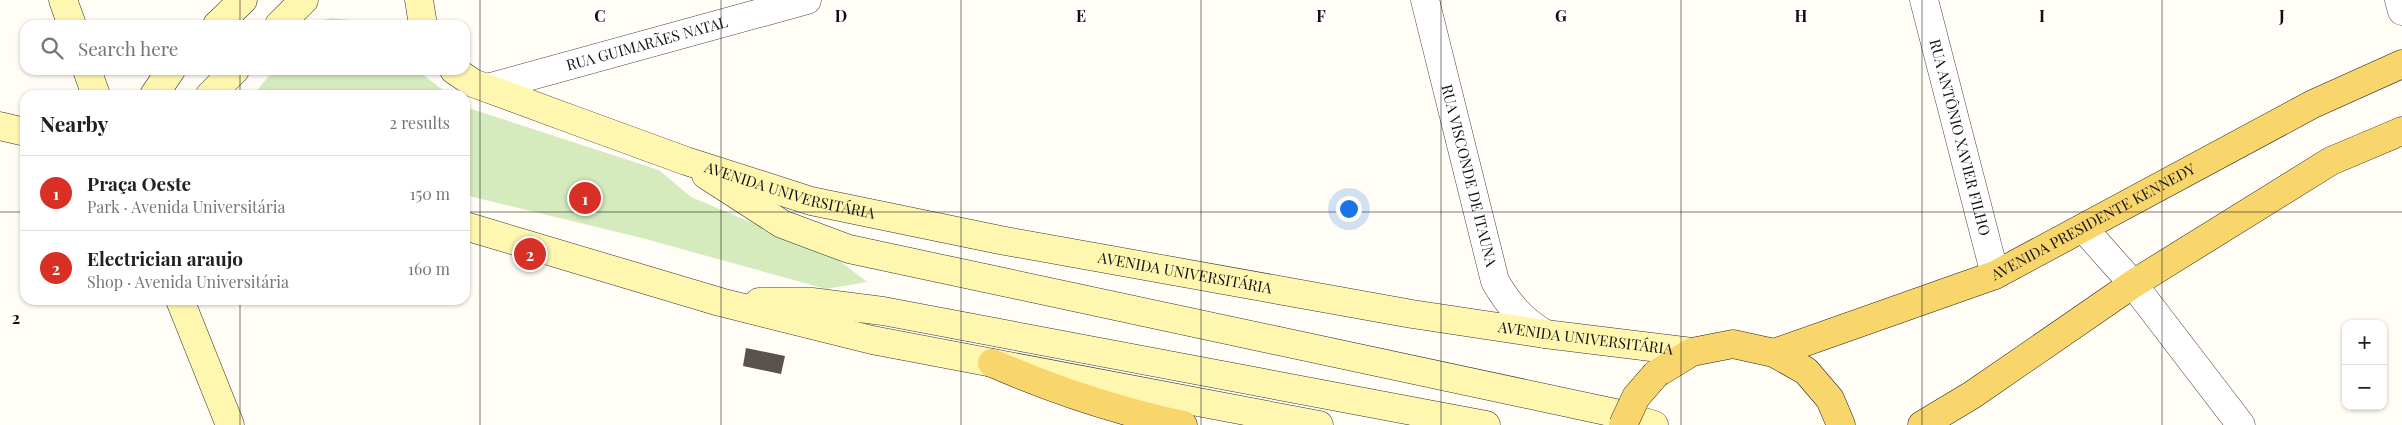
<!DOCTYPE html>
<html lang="en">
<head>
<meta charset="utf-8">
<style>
	:root { --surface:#fff; --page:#f2f2f2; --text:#202124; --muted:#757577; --line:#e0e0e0; --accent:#d93025 }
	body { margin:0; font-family:"Playfair Display",serif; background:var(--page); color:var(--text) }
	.controls { position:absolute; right:15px; bottom:15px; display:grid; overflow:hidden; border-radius:10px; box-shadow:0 1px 4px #0004 }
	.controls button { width:45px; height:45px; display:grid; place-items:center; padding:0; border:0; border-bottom:1px solid var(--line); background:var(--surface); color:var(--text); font:25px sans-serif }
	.you { position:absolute; left:1348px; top:208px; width:18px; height:18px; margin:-12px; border:4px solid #fff; border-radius:50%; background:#1a73e8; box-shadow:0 0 0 8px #1a73e833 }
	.badge { display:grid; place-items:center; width:32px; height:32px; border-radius:50%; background:var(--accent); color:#fff; font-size:16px; font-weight:700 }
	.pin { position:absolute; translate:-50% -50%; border:2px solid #fff; box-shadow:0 1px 5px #0006 }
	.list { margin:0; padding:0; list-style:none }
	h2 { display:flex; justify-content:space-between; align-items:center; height:65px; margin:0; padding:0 20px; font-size:21px }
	h2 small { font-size:16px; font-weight:400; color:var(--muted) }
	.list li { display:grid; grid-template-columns:32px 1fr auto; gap:15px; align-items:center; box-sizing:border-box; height:75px; padding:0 20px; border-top:1px solid var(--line) }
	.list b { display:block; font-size:19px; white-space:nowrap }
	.list p { margin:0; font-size:16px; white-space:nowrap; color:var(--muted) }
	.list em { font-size:16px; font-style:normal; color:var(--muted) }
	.icon { flex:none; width:28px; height:28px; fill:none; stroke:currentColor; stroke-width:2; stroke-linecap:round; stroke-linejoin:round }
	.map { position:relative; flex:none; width:2402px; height:425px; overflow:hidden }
	.search { position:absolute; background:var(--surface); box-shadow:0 1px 4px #0004; left:20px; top:20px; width:450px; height:55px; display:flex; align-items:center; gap:12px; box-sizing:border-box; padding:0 18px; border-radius:15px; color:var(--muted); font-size:19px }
	.panel { position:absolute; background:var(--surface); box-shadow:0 1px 4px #0004; left:20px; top:90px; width:450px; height:215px; border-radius:15px }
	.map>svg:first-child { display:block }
</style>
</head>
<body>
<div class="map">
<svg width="2402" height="425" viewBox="0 0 2402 425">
	<rect width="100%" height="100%" fill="#fffdf5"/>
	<path fill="#d5ebbd" d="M331,18l30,3 4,4h-52l3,-3z
		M274,70h143l32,25h-196z
		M465,107l194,63 32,27 145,61 31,24 -41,7 -184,-51 -177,-43z"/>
	<path fill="#5a524d" d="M746,348l39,8 -4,18 -38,-8z"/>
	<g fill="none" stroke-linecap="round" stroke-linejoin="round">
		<g stroke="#444" stroke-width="29">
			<g id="street">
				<path id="s1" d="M1425,0l70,281c13,23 27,39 50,53"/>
				<path id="s2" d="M1924,0l71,275"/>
				<path d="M2399,0l3,11"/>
				<path id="s3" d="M487,88l320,-88"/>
				<path d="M2084,229l49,55 108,141"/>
			</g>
		</g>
		<g stroke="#333" stroke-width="29">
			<g id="secondary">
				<path d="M63,0l9,25"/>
				<path d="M419,0l4,25"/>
				<path d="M217,25l26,-25"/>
				<path d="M279,25l25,-25"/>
				<path d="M87,70l9,25"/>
				<path id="s4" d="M454,70l19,13 106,39 107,39 125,40 189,39 412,74 133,20 147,18"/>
				<path d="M154,95l17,-25"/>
				<path d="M210,95l25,-25"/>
				<path d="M0,126l25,6"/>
				<path d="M706,175l76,49 67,25 766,164 39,12"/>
				<path d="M465,226l255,76 152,38 447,85"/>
				<path d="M180,300l50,125"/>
				<path d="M759,302h53l71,9 603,114"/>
			</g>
		</g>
		<g stroke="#222" stroke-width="29">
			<g id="primary">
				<path id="s5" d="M1774,353l221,-78 318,-171 89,-40"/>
				<path d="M992,363c62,27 125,48 191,62"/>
				<path d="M1656,374l36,-22 41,-8 41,9 32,18 24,28 11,26"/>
				<path d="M1922,425l50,-30 161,-111 198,-123 71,-30"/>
			</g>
		</g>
		<use href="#street" stroke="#fff" stroke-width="28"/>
		<use href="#secondary" stroke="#fff6b0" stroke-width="28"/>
		<use href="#primary" stroke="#f9d66b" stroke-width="28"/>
		<g stroke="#222" stroke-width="29" stroke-linecap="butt">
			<path id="primary-bridge" d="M1623,425l13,-28 20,-23"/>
		</g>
		<use href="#primary-bridge" stroke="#f9d66b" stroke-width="28"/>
	</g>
	<path fill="none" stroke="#111" stroke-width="1" stroke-opacity="0.55" d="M240,0v25M480,0v425M721,0v425M961,0v425M1201,0v425M1441,0v425M1681,0v425M1922,0v425M2162,0v425M240,70v25M0,212h25M465,212h1937M240,300v125"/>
	<g text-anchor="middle" stroke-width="5" stroke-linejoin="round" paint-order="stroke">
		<g font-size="15" fill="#111" stroke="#fff">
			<text dy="5" stroke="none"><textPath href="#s3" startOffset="166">RUA GUIMARÃES NATAL</textPath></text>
			<text dy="5" stroke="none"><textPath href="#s2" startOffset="142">RUA ANTÔNIO XAVIER FILHO</textPath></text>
			<text dy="5" stroke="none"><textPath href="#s1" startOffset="181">RUA VISCONDE DE ITAUNA</textPath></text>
			<text dy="5" stroke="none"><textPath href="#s4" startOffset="358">AVENIDA UNIVERSITÁRIA</textPath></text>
			<text dy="5" stroke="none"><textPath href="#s5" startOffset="346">AVENIDA PRESIDENTE KENNEDY</textPath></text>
			<text dy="5" stroke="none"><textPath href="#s4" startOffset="762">AVENIDA UNIVERSITÁRIA</textPath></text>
			<text dy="5" stroke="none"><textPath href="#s4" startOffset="1168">AVENIDA UNIVERSITÁRIA</textPath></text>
		</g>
	</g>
	<g font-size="16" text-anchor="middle" font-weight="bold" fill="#111" stroke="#fff" stroke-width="5" stroke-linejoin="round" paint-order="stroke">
		<text x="600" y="22">C</text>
		<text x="841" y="22">D</text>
		<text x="1081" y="22">E</text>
		<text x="1321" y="22">F</text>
		<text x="1561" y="22">G</text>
		<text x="1801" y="22">H</text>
		<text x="2042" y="22">I</text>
		<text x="2282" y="22">J</text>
		<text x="16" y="324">2</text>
	</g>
</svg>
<div class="controls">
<button>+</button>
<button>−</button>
</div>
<div class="you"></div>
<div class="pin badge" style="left:585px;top:198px">1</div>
<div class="pin badge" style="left:530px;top:254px">2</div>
<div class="search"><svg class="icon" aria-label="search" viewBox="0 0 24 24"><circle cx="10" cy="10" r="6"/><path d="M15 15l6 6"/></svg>Search here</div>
<section class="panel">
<h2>Nearby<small>2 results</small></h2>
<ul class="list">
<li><span class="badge">1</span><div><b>Praça Oeste</b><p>Park · Avenida Universitária</p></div><em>150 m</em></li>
<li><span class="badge">2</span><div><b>Electrician araujo</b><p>Shop · Avenida Universitária</p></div><em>160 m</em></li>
</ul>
</section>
</div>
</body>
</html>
